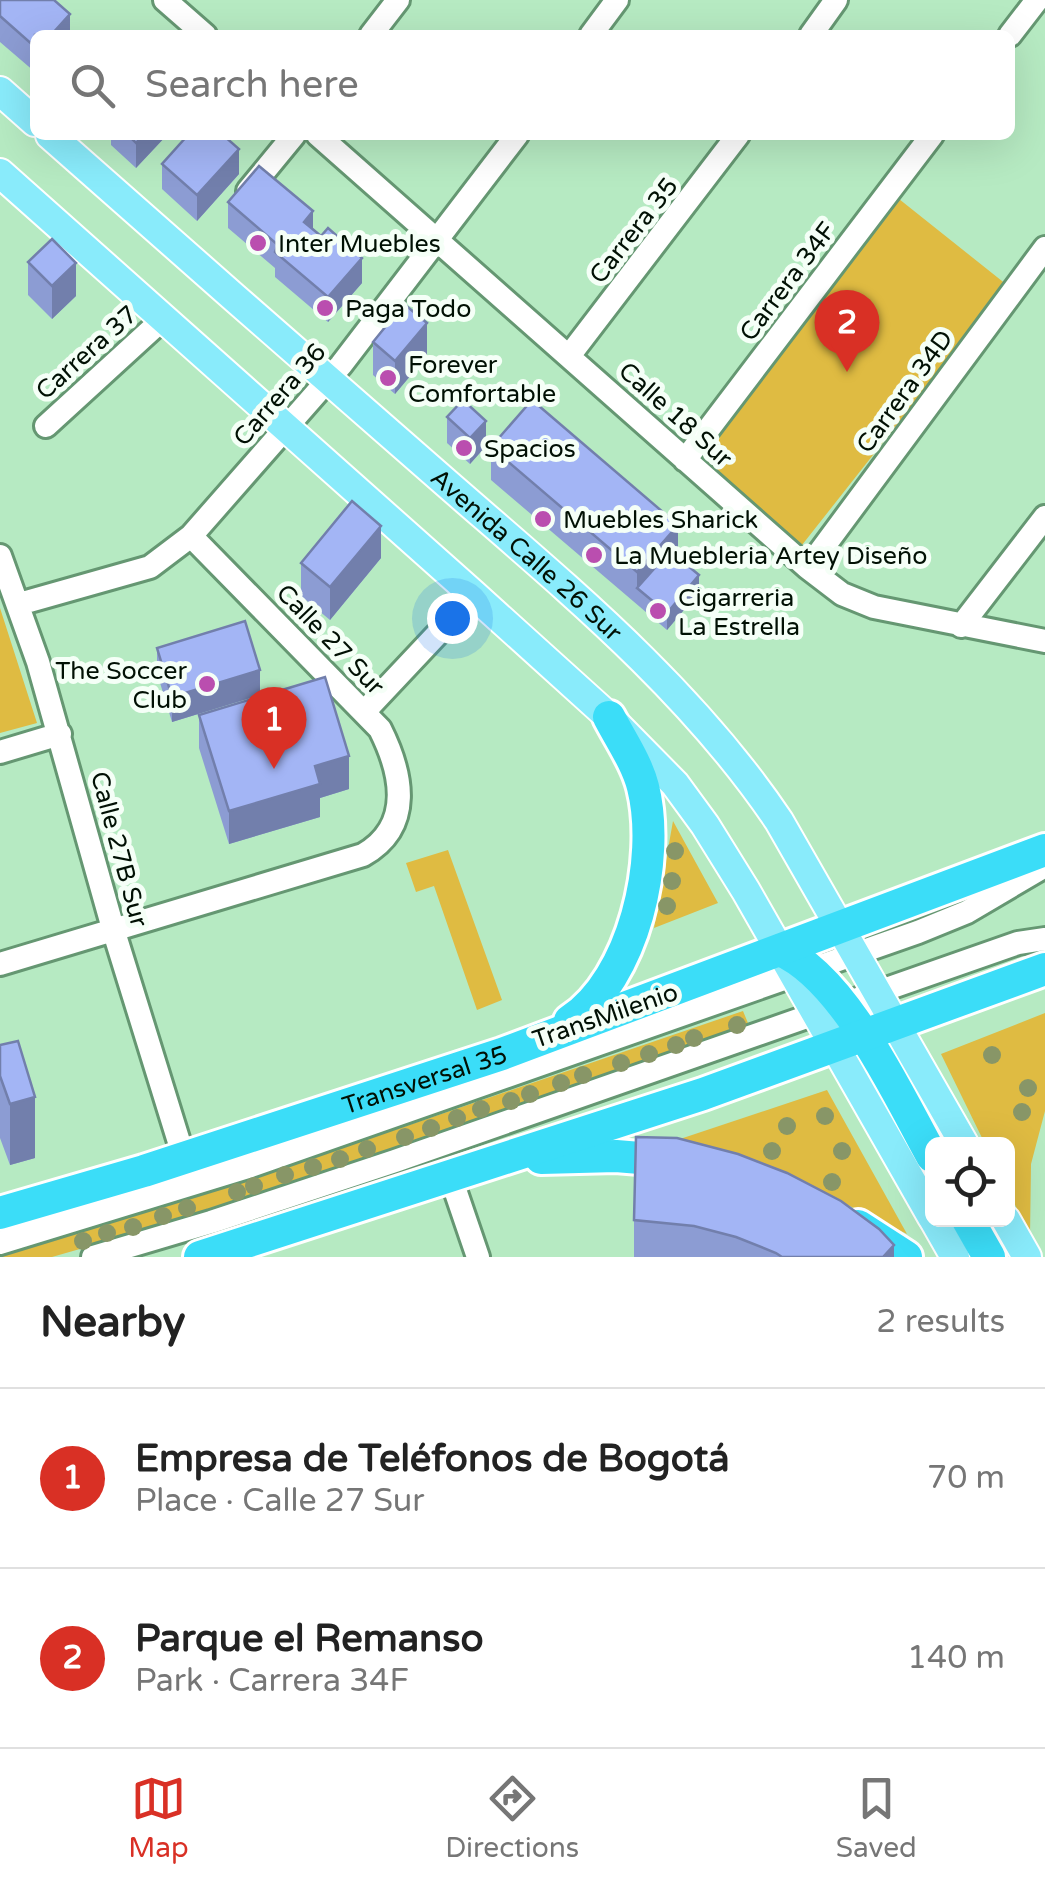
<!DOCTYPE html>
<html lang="en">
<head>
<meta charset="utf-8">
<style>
	:root { --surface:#fff; --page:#f6f6f6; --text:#222; --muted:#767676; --line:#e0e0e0; --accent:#d93025 }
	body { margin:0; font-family:"Varela Round",sans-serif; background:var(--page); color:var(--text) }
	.controls { position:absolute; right:30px; bottom:30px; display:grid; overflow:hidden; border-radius:15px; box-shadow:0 10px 40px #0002 }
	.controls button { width:90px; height:90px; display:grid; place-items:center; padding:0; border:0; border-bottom:2px solid var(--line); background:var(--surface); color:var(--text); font:50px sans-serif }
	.you { position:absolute; left:452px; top:618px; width:35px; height:35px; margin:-25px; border:8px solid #fff; border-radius:50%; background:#1a73e8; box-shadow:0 0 0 15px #1a73e833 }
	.badge { display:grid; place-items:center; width:65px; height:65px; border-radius:50%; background:var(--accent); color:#fff; font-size:32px; font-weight:700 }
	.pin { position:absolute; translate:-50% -82px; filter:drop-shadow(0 2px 5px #0008) }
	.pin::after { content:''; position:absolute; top:52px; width:35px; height:30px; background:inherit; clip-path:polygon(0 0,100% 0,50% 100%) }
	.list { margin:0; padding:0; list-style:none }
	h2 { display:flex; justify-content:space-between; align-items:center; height:130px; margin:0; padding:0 40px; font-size:42px }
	h2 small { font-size:32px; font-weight:400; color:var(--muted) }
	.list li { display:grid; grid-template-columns:65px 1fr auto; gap:30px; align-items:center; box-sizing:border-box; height:180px; padding:0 40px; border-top:2px solid var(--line) }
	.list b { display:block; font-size:38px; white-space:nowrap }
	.list p { margin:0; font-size:32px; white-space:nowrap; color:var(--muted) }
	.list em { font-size:32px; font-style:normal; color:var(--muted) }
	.icon { flex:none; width:55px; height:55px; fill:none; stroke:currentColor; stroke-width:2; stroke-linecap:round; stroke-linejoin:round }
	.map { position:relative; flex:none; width:1045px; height:1257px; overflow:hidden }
	.search { position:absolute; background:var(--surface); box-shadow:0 10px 40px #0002; left:30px; right:30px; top:30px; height:110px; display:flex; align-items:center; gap:25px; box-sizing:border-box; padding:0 35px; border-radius:15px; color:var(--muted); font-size:38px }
	.sheet { height:490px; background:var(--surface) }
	nav { display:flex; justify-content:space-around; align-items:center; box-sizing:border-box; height:140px; border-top:2px solid var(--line); background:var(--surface); font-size:28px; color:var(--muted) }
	nav a { display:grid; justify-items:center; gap:5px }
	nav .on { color:var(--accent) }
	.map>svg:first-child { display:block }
</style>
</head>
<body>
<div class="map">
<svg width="1045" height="1257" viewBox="0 0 1045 1257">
	<rect width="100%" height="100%" fill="#b6eac2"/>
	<path fill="#dfbb42" d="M894,195l113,90 -205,260 -113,-86z
		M0,608l37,115 -37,10z
		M673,821l45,82 -64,25z
		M448,850l54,150 -25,10 -43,-124 -18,6 -10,-29z
		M743,1011l7,17 -590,198 -108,31h-52l239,-74z
		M1045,1013v98l-14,53 -1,72 -22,-46v-46h-23l-44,-90z
		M827,1090l80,144 -129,-63 -122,-24z"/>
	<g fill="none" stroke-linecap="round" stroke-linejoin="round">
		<g stroke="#659772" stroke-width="28">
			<path id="minor" d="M165,0l40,35
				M371,35l27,-35
				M591,35l26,-35
				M811,35l25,-35
				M1010,35l27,-35
				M318,135l490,433 34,26 32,13 171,34
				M248,191l46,-56
				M569,356l169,-221
				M46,426l117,-107
				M685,460l247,-325
				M0,556l38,106 76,270 70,226
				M808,568l237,-320
				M19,604l131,-37 41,-31 150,-171 176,-230
				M961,626l84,-109
				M364,712l110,-117
				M0,752l60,-18
				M0,964l363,-109c51,-29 39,-82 17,-126l-189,-193
				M450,1175l28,82
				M0,1243l248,-76 670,-235 49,-20 78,-46
				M93,1257l118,-35 184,-61 623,-218 27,-4"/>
		</g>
		<g stroke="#fff" stroke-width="32">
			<g id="major">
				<path d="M0,91l35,31"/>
				<path id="s1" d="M50,135c131,116 262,231 394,346 120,105 245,206 335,340l185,323"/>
				<path d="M0,173l474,422 135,122 66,67 30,41 41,66 186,326"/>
				<path d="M934,1220l21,37"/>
				<path d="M1006,1220l21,37"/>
			</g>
		</g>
		<g stroke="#fff" stroke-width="38">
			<g id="highway">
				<path d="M780,950c65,28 118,145 152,206"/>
				<path d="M570,1021c64,-42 91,-162 73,-234 -6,-24 -22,-47 -34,-70"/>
				<path d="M541,1158l75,-2 60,5"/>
				<path id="s2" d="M0,1213l144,-42 358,-117 543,-204"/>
				<path d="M968,1220l21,37"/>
				<path d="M858,1226l48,31"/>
				<path d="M200,1257l503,-163 342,-125"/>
			</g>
		</g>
		<use href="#minor" stroke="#fff" stroke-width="22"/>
		<use href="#major" stroke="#89ebfb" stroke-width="28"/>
		<use href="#highway" stroke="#3bddf8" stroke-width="32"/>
	</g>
	<g fill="#889667">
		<circle cx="675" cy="851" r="9"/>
		<circle cx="672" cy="881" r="9"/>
		<circle cx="667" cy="906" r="9"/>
		<circle cx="737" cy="1025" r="9"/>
		<circle cx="694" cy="1038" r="9"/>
		<circle cx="676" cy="1045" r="9"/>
		<circle cx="649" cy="1054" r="9"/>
		<circle cx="992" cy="1055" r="9"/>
		<circle cx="621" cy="1063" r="9"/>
		<circle cx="583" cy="1075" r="9"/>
		<circle cx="561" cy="1083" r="9"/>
		<circle cx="1028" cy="1088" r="9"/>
		<circle cx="530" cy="1094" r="9"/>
		<circle cx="511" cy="1101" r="9"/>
		<circle cx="481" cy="1109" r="9"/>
		<circle cx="1022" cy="1112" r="9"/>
		<circle cx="825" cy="1116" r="9"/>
		<circle cx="457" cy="1118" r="9"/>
		<circle cx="787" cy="1126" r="9"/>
		<circle cx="431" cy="1128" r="9"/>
		<circle cx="405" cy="1137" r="9"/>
		<circle cx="367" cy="1149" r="9"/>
		<circle cx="772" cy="1151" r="9"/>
		<circle cx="842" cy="1151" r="9"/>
		<circle cx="340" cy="1159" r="9"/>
		<circle cx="313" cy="1167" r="9"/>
		<circle cx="285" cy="1175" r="9"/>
		<circle cx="832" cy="1182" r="9"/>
		<circle cx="254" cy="1186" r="9"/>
		<circle cx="237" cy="1192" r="9"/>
		<circle cx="187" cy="1208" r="9"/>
		<circle cx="163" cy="1216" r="9"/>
		<circle cx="133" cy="1227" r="9"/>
		<circle cx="107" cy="1233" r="9"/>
		<circle cx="83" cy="1241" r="9"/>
	</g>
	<path fill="#8c9cd3" d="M0,0l70,35h-35v37l-35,-30z
		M111,135h56l-31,33 -25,-23z
		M162,164l77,10 -42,47 -35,-32z
		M228,202l85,27 49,54 -34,39 -53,-45v-9l-47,-40z
		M28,262l48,34 -24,23 -24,-24z
		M373,342l54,14 -32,38 -22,-19z
		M447,417l39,29 -16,18 -23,-21z
		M491,447l187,111 21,34 -32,38 -176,-150z
		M381,558l-51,62 -29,-24v-33z
		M157,648l103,47 -88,27 -15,-49z
		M199,715l150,74 -29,9v19l-91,27 -30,-96z
		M0,1045l35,113 -25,7 -10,-27z
		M738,1154l156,103h-260v-37z"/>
	<path fill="#727fac" d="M70,14v21h-19z
		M143,135h24l-31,33v-25z
		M239,149v25l-42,47v-26z
		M313,211v26l-9,-15z
		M362,258v25l-34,39v-25z
		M76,263v33l-24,23v-33z
		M427,323v33l-32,38v-33z
		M486,421v25l-16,18v-26z
		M678,525v33l-41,30v-16z
		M381,526v32l-51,62v-33z
		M699,575v17l-32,38v-17z
		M260,670v25l-88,27v-25z
		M349,756v33l-29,9v19l-91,27v-33l86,-45z
		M35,1097v61l-25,7v-61z
		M894,1245v12h-11z"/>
	<path fill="#a3b5f5" stroke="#727fac" stroke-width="2.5" d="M0,0h54l16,14 -19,21h-16v12l-35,-31z
		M128,135h15l-7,8z
		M188,135h35l16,14 -42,46 -35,-31z
		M259,166l54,45 -9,11 17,14 7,-8 34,30 -34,39 -53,-45 3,-7 -50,-43z
		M52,239l24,24 -24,23 -24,-24z
		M404,304l23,19 -32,38 -22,-19z
		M463,400l23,21 -16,17 -23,-21z
		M532,400l146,125 -41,47 -146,-125z
		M352,501l29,25 -51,61 -29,-24z
		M670,551l29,24 -32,38 -30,-25z
		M245,621l15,49 -88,27 -15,-49z
		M325,677l24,79 -34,10 5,18 -91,27 -30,-96z
		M18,1041l17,56 -25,7 -10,-28v-31z
		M636,1137l41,1 61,16 49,19 54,28 38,28 15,16 -11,12h-101l-6,-4 -40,-16 -42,-11 -60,-6z"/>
	<g fill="#ba4eaf" stroke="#f5fff7" stroke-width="4">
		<circle cx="258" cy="243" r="10"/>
		<circle cx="325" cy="308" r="10"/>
		<circle cx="388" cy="378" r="10"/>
		<circle cx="464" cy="448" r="10"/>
		<circle cx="543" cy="519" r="10"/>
		<circle cx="594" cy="555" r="10"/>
		<circle cx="658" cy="611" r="10"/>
		<circle cx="207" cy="684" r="10"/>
	</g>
	<g text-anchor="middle" stroke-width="10" stroke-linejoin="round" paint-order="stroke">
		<g font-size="25" fill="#011004" stroke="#f5fff7">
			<text transform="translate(633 230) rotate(-52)" y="9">Carrera 35</text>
			<text transform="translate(787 281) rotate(-53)" y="9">Carrera 34F</text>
			<text transform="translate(86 352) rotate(-42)" y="9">Carrera 37</text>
			<text transform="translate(904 391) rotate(-54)" y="9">Carrera 34D</text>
			<text transform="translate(279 394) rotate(-49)" y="9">Carrera 36</text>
			<text transform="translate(676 414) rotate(42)" y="9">Calle 18 Sur</text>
			<text dy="9" stroke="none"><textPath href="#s1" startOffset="635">Avenida Calle 26 Sur</textPath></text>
			<text transform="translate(331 639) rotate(46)" y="9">Calle 27 Sur</text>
			<text transform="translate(120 849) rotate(75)" y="9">Calle 27B Sur</text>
			<text transform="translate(605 1015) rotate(-19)" y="9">TransMilenio</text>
			<text dy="9" stroke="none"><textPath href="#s2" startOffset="445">Transversal 35</textPath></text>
		</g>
		<g font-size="25" fill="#011004" stroke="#f5fff7" text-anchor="start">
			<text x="278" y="252">Inter Muebles</text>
			<text x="345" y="317">Paga Todo</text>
			<text x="408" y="373">Forever<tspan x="408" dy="29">Comfortable</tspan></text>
			<text x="484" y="457">Spacios</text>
			<text x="563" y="528">Muebles Sharick</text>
			<text x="614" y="564">La Muebleria Artey Diseño</text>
			<text x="678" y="606">Cigarreria<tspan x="678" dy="29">La Estrella</tspan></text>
			<text x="187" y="679" text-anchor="end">The Soccer<tspan x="187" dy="29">Club</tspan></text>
		</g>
	</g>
</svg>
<div class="controls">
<button><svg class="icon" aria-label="locate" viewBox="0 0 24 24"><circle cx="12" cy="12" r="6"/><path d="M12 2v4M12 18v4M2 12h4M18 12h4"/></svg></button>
</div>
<div class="you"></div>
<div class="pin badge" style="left:274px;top:769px">1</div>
<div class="pin badge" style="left:847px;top:372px">2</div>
<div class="search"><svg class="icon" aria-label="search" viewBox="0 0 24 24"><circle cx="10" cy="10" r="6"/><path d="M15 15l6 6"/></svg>Search here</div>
</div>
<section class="sheet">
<h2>Nearby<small>2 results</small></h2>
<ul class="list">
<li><span class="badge">1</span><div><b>Empresa de Teléfonos de Bogotá</b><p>Place · Calle 27 Sur</p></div><em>70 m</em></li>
<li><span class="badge">2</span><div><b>Parque el Remanso</b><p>Park · Carrera 34F</p></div><em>140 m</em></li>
</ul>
</section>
<nav>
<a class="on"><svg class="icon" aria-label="map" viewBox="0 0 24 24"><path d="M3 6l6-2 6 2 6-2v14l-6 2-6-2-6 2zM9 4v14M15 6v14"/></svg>Map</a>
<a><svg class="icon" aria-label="directions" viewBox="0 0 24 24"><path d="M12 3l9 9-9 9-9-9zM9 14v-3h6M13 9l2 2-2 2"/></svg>Directions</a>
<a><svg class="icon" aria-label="saved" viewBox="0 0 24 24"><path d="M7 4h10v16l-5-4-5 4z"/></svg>Saved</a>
</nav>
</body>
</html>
